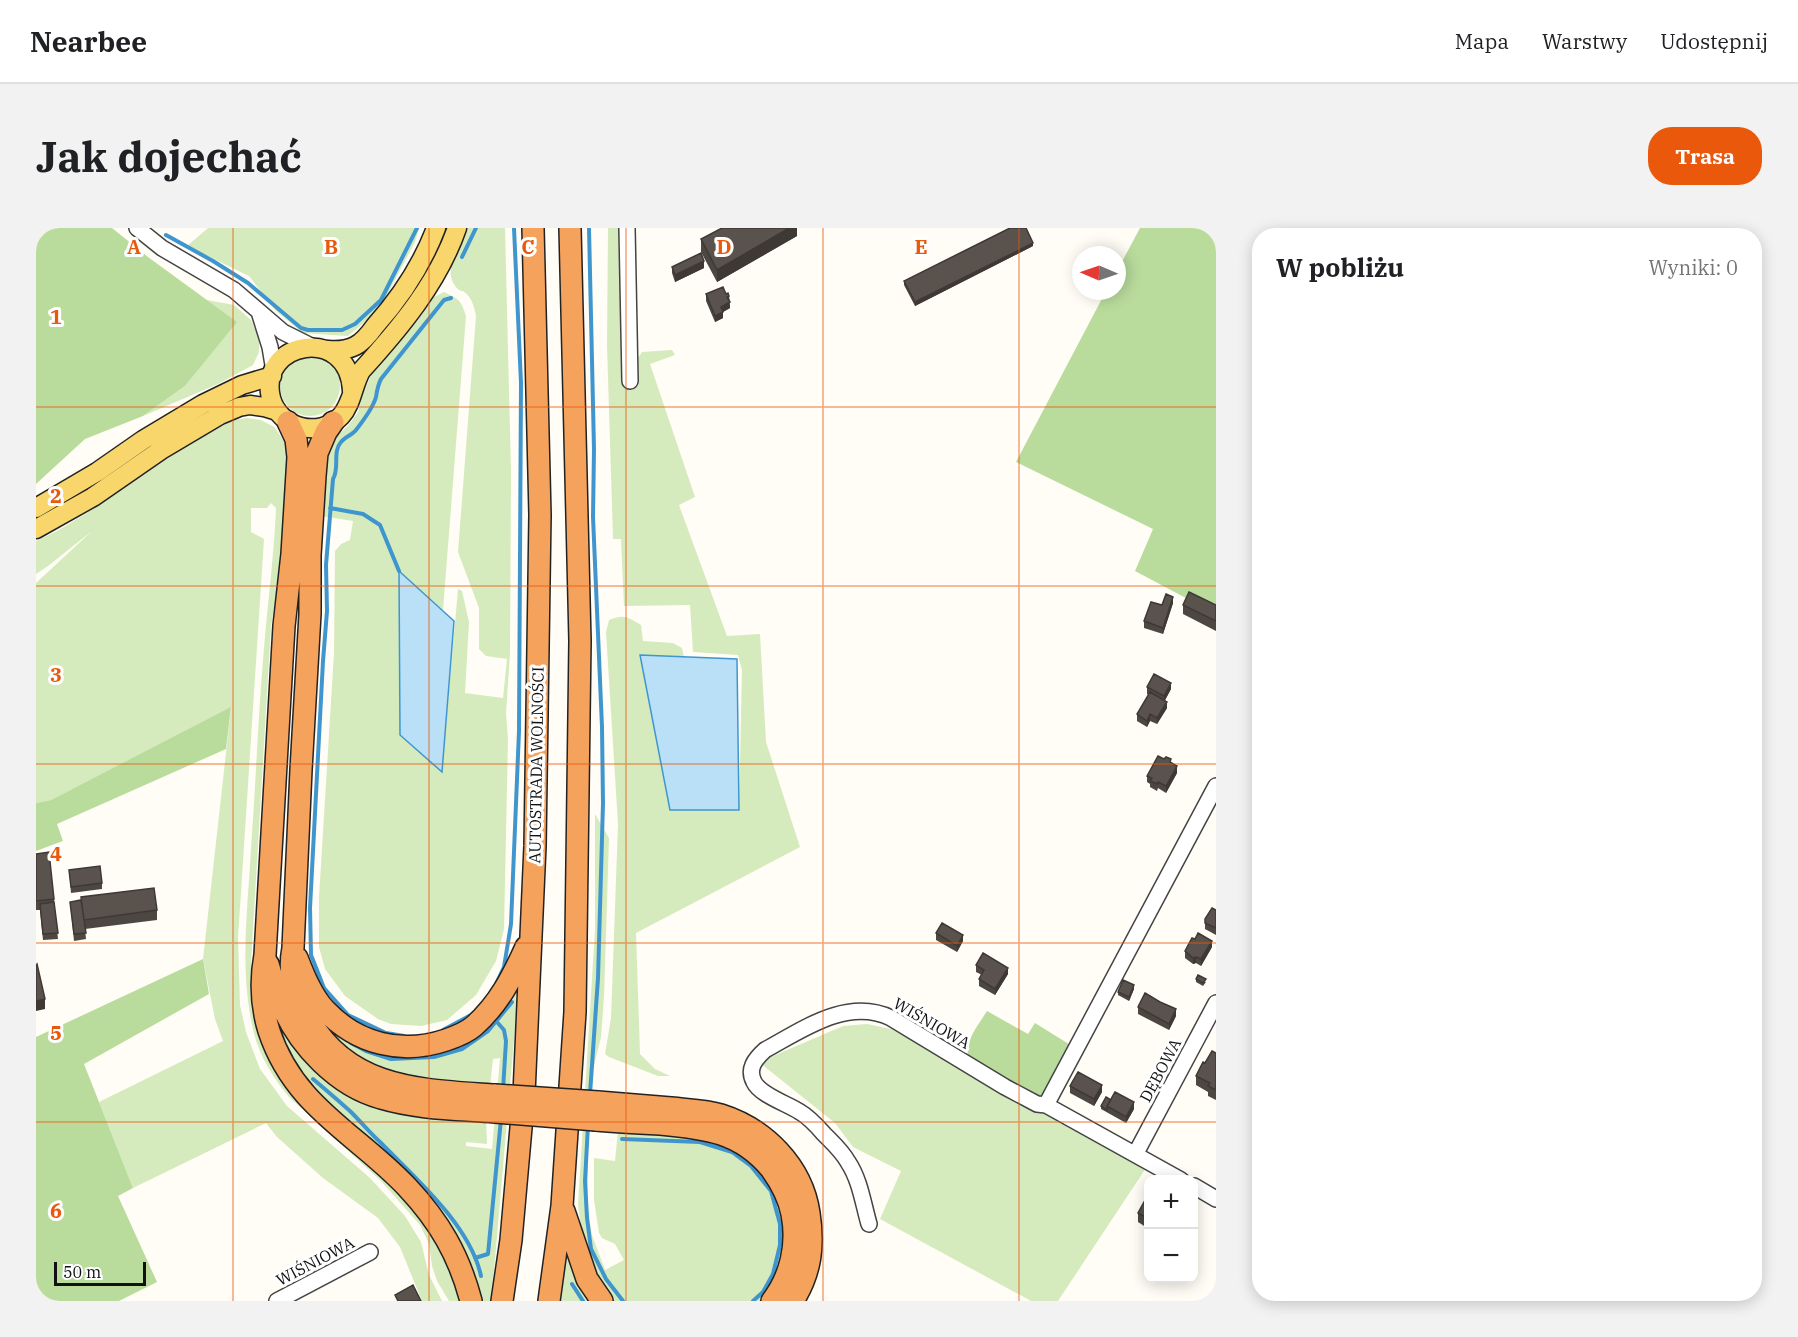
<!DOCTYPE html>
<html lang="pl">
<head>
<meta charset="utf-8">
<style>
	:root { --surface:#fff; --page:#f2f2f2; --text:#202124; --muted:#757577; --line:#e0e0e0; --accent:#ea580c }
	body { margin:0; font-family:"IBM Plex Serif",serif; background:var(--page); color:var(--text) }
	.controls { position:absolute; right:18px; bottom:18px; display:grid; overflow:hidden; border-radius:12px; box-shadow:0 3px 15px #0003 }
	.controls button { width:54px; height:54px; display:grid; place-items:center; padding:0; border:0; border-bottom:2px solid var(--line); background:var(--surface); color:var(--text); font:30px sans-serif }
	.compass { position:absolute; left:1036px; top:18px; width:54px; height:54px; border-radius:50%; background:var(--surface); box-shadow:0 3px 15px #0003; rotate:272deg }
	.scale { position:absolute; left:18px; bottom:15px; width:92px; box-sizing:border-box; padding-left:6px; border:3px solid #111; border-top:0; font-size:16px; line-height:21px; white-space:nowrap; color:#111; -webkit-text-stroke:4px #fff; paint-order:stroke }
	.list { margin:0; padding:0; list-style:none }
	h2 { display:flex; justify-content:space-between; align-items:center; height:78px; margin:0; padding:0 24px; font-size:26px }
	h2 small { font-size:20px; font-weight:400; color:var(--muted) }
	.map { position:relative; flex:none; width:1180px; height:1073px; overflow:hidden; border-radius:24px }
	header { display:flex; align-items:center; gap:36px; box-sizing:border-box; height:84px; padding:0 30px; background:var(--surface); border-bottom:2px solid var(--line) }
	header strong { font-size:28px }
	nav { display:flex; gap:33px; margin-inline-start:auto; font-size:21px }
	.intro { display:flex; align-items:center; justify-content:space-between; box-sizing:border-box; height:144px; padding:0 36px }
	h1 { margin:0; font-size:42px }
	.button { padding:15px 27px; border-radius:24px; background:var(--accent); color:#fff; font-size:21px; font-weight:700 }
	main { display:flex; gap:36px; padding:0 36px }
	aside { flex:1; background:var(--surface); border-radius:24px; box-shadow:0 3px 15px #0003 }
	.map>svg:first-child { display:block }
</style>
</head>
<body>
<header>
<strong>Nearbee</strong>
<nav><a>Mapa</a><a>Warstwy</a><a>Udostępnij</a></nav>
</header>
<div class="intro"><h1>Jak dojechać</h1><a class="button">Trasa</a></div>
<main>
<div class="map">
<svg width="1180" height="1073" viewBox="0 0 1180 1073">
	<rect width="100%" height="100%" fill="#fffdf5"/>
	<path fill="#d5ebbd" d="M172,0h211l-4,14 -36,68 -31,26 -45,-3 -27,-22 -27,-35 -62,-30z
		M429,0h40l6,244 -1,182 -4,59 2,26 -4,190 -8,32 -20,34 -29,25 -26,6 -30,-2 -13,-5 -33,-23 -20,-27 -6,-22v-50l15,-244 1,-102 6,-7 9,-4 3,-19 -32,-5 6,-66 6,-11 15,-13 10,-14 6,-22 8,-16 50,-59 10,-17 12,-6c15,7 17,8 22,24l-23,294 -44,-38 1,163 42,36 16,-182 4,2 7,31 -4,71 38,5 4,-39 -21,-3 -7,-7v-41l-21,-56 18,-236c-2,-10 -4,-19 -13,-25 -1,0 -3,0 -4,-1 -19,-16 -1,-45 6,-62z
		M572,0h15l13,133 6,-9 30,-2 3,5 -25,9 45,133 -16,8 48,131 33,-2 6,108 34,105 -164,86 4,121 15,15 15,7h-12l-49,-19 -4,-3 6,-36 7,-194 -12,-192 3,-12c16,-6 18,-3 32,5l2,16 30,2 9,5 2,9 -44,-1 30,154h69l3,-140 -4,-15 -45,-3 -3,-47 -66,1 -3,-67h-8l-6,-194z
		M171,72l27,5 17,15 8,17v15l-6,13 -35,19 -75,32 42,-30 51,-64z
		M244 158a30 30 0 1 1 60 0a30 30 0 1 1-60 0Z
		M211,190l14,2 13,7 14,19 -7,119 -10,61 -20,337 2,46 6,24 142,160 35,44 24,54 2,10h-13l-12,-20 -5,-15 -3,-22 -9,-19 -40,-45 -91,-83c-16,-19 -31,-43 -36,-68 -14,-59 -5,-121 -2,-181 5,-66 7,-133 13,-200 4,-47 10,-93 12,-140l-5,-5 -4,5h-16v24l13,7 -26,399 2,67 6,27 14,37 27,37 83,72 35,38 16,26 8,33 13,26h-20l-22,-54 -22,-29 -55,-40 -46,-41 -11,-14 -133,65 -34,-86 124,-61 -8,-22 -12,-60 28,-251 -180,92 -15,3v-220l56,-52 -44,35 -12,8v-33l23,-11 36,-22 88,-60 50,-28z
		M559,586l14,24 -5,159 -3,40 -11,45 -2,50v77l4,26 13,35 19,-10 -9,-16 -13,-6 -3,-5 -5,-33v-42l21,3 3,-30 54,1 60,14 33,28 17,31 4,33 -11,43 -14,20h-148l-18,-24 -13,-44 -4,-28 17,-275z
		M483,753l-25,290 -4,30h-12l-5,-24 -181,-213 -12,-25 -11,-45 22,44 195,82 1,24 -21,-2v4l26,3 8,-91 -7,1 -3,28c-48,-3 -103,-5 -142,-34 -12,-9 -21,-24 -31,-35l2,-5 106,40z
		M831,796l24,5 255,139 -88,133h-27l-151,-82 21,-48 -48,-24 -18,-24 -76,-61 84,-36z
		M532,1014l25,59h-32z"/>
	<path fill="#b9dc9c" d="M0,0h76l36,29 89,65 -52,64 -42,30 -58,23 -49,45z
		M1104,0h76v386l-81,-43 18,-42 -137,-67 90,-171h11v-20z
		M195,479l-5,42 -169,75 6,17 -27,10v-48l15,-3z
		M167,731l6,35 -125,70 49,124 -15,8 39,86 -38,19h-83v-264z
		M951,783l41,23 7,-11 37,23 -30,55 -73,-41c-6,-18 9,-34 18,-49z"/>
	<path fill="#b9e0f7" stroke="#3f96cf" stroke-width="1.5" d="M363,343l55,50 -12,151 -42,-37z
		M604,427l97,4 2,151h-69z"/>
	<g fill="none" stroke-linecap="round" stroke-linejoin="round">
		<path stroke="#3f96cf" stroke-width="4" d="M553,0l5,221 -1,68 9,210 1,76 -5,175 -8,116
			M130,7l47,26 35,22 53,45 7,2h34l13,-6 26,-24 36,-72
			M426,29l14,-29
			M294,280l33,6 17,11 19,46
			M460,756l8,-17 7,-43 8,-193 2,-348 -7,-155
			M461,794l7,8 2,11 -3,49
			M407,802l28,-15
			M368,808l-18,-3 -38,-18 -24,-27 -13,-33 -1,-47 13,-247 4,-50 -1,-46 7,-86c7,-11 -1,-27 8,-37 4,-5 11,-7 15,-12 7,-9 17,-22 20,-33 1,-7 2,-12 5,-18l63,-79 7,-2
			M315,815l15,8 25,8 43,-2 28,-8 26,-18 24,-29
			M277,851c13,11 26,22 38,33 10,10 19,21 29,30 35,36 90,83 101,134
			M552,897l-3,56 2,37 4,31 15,30 17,22
			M586,911l78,3 32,10 19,14 20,25 9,33v21l-7,29 -10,18 -10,9
			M439,1030l13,-4 13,-135
			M536,1056l11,17"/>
		<g stroke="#444" stroke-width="18">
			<path id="minor" d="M101,0l25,20 72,42 49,42 30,15
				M591,0l3,153
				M224,87l10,32 4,24
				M1010,877l170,-319
				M1100,925l80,-150
				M1158,958l22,13
				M833,996c-6,-21 -9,-44 -21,-62 -6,-11 -15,-19 -24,-28 -7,-8 -15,-17 -24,-22 -12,-8 -40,-17 -46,-30 -7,-13 1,-23 11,-32 37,-20 82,-53 126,-32l114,69 32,17 9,1 135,75
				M241,1073l93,-49"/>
		</g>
		<g stroke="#222" stroke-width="21">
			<path id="major" d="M292,122c10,1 19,0 27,-4 8,-4 15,-13 20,-20 26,-29 47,-61 61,-98
				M316,163c-3,-67 -95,-50 -81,7 8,30 48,41 70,18 11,-12 12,-31 20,-45 39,-43 77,-88 96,-143
				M0,280l61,-36 46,-32 60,-36 39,-19 30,-9
				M0,301l57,-32 68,-47 59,-35 19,-8 11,-2 14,2 13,4"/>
		</g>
		<g stroke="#222" stroke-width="24">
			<path id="highway" d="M252,194l8,17 2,18 -6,97 -8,72 -19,329c-5,27 -4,50 4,76 25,76 87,102 138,156 32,34 52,68 64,114
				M297,194l-7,10 -9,21 -2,23 -5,79v59l-9,156 -8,178c-5,26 1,43 13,66 40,76 115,76 189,81
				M261,730c7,18 15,38 28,52 32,34 77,45 121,30 9,-3 20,-7 28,-14 25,-22 39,-50 52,-79
				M232,736c4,13 7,27 13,39 17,42 56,83 100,95 37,11 76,11 114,14
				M562,874c24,2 49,4 73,6 17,2 34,2 50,7 44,14 81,51 88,98 5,33 2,59 -16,88
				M560,892c22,2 43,3 64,4 45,4 81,8 111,45 10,14 18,29 21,45 6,30 -1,62 -20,87
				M528,983l23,68 15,22
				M466,1073l9,-61 13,-146 11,-248 5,-331 -7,-287
				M513,1073l13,-95 13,-194 5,-371 -10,-413"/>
		</g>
		<use href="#minor" stroke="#fff" stroke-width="15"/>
		<use href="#major" stroke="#f9d66b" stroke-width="18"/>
		<use href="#highway" stroke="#f5a25d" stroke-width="21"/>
		<g stroke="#222" stroke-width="24" stroke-linecap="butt">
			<path id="highway-bridge" d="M459,867l103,7
				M459,884l101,8"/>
		</g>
		<use href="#highway-bridge" stroke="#f5a25d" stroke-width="21"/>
	</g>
	<path fill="#4d4742" d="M761,0v8l-80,46 -16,-30v-13z
		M997,18l-118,60 -11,-21v-4z
		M636,39l32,1 -29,14 -3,-9z
		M670,66h20l3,2 1,12 -7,4v6l-8,4 -9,-21z
		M1137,375l-10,31 -19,-6v-7l18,-16z
		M1147,377h33v26l-33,-17z
		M1111,459l24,2 -6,11 2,8 -10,16 -7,-3 -3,6 -10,-6v-7l12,-19 -2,-1z
		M1135,535l6,10 -11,20 -8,-5 -1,3 -7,-4v-3l-3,-2v-6z
		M0,626l18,45 4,40 -15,1 -3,-30h-4z
		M33,642l33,13v6l-31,4z
		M34,674l87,8v10l-72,9 1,10 -12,2z
		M1180,682v25l-11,-6v-10z
		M900,705l27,8 -6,11 -21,-12z
		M1176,719l-11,19 -5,-3 -3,1 -8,-6v-7z
		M940,737l32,9 -13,21 -16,-9v-7l3,-4 -6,-3z
		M1160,751l10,3 -3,4 -7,-4z
		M1098,761l-5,12 -11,-6v-3z
		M1102,779l38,9 -7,14 -31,-16z
		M1180,825v47l-8,-4v-4l-12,-7v-9l9,-13z
		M1034,858l32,6 -8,14 -24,-13z
		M1075,872l23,9 -8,14 -25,-14v-3z
		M1113,965v36l-11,-7v-9z"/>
	<path fill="#3f3936" d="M753,0h8v8l-80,46v-12z
		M997,15v3l-118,60v-4z
		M668,33v7l-29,14v-7z
		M693,68l1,12 -9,5v-6l6,-10z
		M687,84v6l-8,4v-6z
		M1137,369v6l-10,31v-6z
		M1135,455v6l-7,13v-6z
		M1131,474v6l-10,16v-6z
		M1114,486v7l-3,6v-6z
		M1141,538v7l-11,20v-7z
		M927,707v6l-6,11v-6z
		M1176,713v6l-11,19v-7z
		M1160,729v6l-3,1v-6z
		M972,740v6l-13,21v-6z
		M1098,757v4l-5,12v-4z
		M9,771v10l-9,2v-10z
		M1140,781v7l-7,14v-6z
		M1066,857v7l-8,14v-7z
		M1098,874v7l-8,14v-6z"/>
	<path fill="#5a524d" stroke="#3f3936" stroke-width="1.5" d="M686,0h67l-72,42 -16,-31z
		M974,0h16l7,15 -118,59 -11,-21z
		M665,25l3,8 -29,14 -3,-8z
		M687,59l3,7 2,-1 1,3 -2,1 3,5 -9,5 2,5 -8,4 -9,-22z
		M1153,364l27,13v16l-33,-16z
		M1130,366l7,3 -10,31 -19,-7 7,-19 11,3z
		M1118,446l17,9 -7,13 -17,-9z
		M1114,464l17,10 -10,16 -7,-4 -3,7 -10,-7z
		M1122,528l6,3 2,-2 5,2 -1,3 7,4 -11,20 -8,-4 -1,2 -7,-3 2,-3 -5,-2z
		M13,624l5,47 -18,2v-47z
		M64,638l2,17 -31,4 -2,-17z
		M118,660l3,22 -73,10 -3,-23z
		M45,672l5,33 -12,1 -4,-32z
		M18,674l4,31 -15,1 -3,-30z
		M1176,680l4,2v18l-11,-5v-4z
		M906,695l21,12 -6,11 -21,-13z
		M1162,705l14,8 -11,18 -5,-2 -3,1 -8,-7 7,-13 3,1z
		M947,725l25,15 -13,21 -16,-10 5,-9 -8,-5z
		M1,736l8,35 -9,2v-36z
		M1162,747l8,4 -3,4 -7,-4z
		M1087,752l11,5 -5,12 -11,-5z
		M1109,765l15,9 16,7 -7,15 -31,-17z
		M1176,823l4,2v37l-8,-4 2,-3 -14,-7 7,-14 2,1z
		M1042,844l24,13 -8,14 -24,-13z
		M1079,864l19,10 -8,15 -19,-11z
		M1070,869l5,3 -4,6v4l-6,-4z
		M1113,965v26l-11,-6z
		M377,1057l8,16h-23l-3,-6z"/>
	<path fill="none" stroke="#e8590c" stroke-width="1.5" stroke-opacity="0.55" d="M197,0v1073M393,0v1073M590,0v1073M787,0v1073M983,0v1073M0,179h1180M0,358h1180M0,536h1180M0,715h1180M0,894h1180"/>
	<g text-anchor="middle" stroke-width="6" stroke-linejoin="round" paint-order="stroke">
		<g font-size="16" fill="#111" stroke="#fff">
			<text transform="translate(500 537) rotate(-89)" y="6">AUTOSTRADA WOLNOŚCI</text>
			<text transform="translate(896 795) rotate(30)" y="6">WIŚNIOWA</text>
			<text transform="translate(1124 842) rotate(-62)" y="6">DĘBOWA</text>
			<text transform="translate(279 1033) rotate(-28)" y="6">WIŚNIOWA</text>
		</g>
	</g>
	<g font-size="20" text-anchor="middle" font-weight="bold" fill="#e8590c" stroke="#fff" stroke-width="6" stroke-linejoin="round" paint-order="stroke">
		<text x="98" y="26">A</text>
		<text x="295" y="26">B</text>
		<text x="492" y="26">C</text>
		<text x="688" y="26">D</text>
		<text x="885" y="26">E</text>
		<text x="20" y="96">1</text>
		<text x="20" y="275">2</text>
		<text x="20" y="454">3</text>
		<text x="20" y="633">4</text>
		<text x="20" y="812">5</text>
		<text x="20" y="990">6</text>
	</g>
</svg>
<div class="controls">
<button>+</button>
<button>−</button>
</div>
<svg class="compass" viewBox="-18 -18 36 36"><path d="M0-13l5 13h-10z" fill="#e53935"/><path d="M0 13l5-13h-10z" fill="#757577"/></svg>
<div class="scale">50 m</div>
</div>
<aside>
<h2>W pobliżu<small>Wyniki: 0</small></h2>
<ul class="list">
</ul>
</aside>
</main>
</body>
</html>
